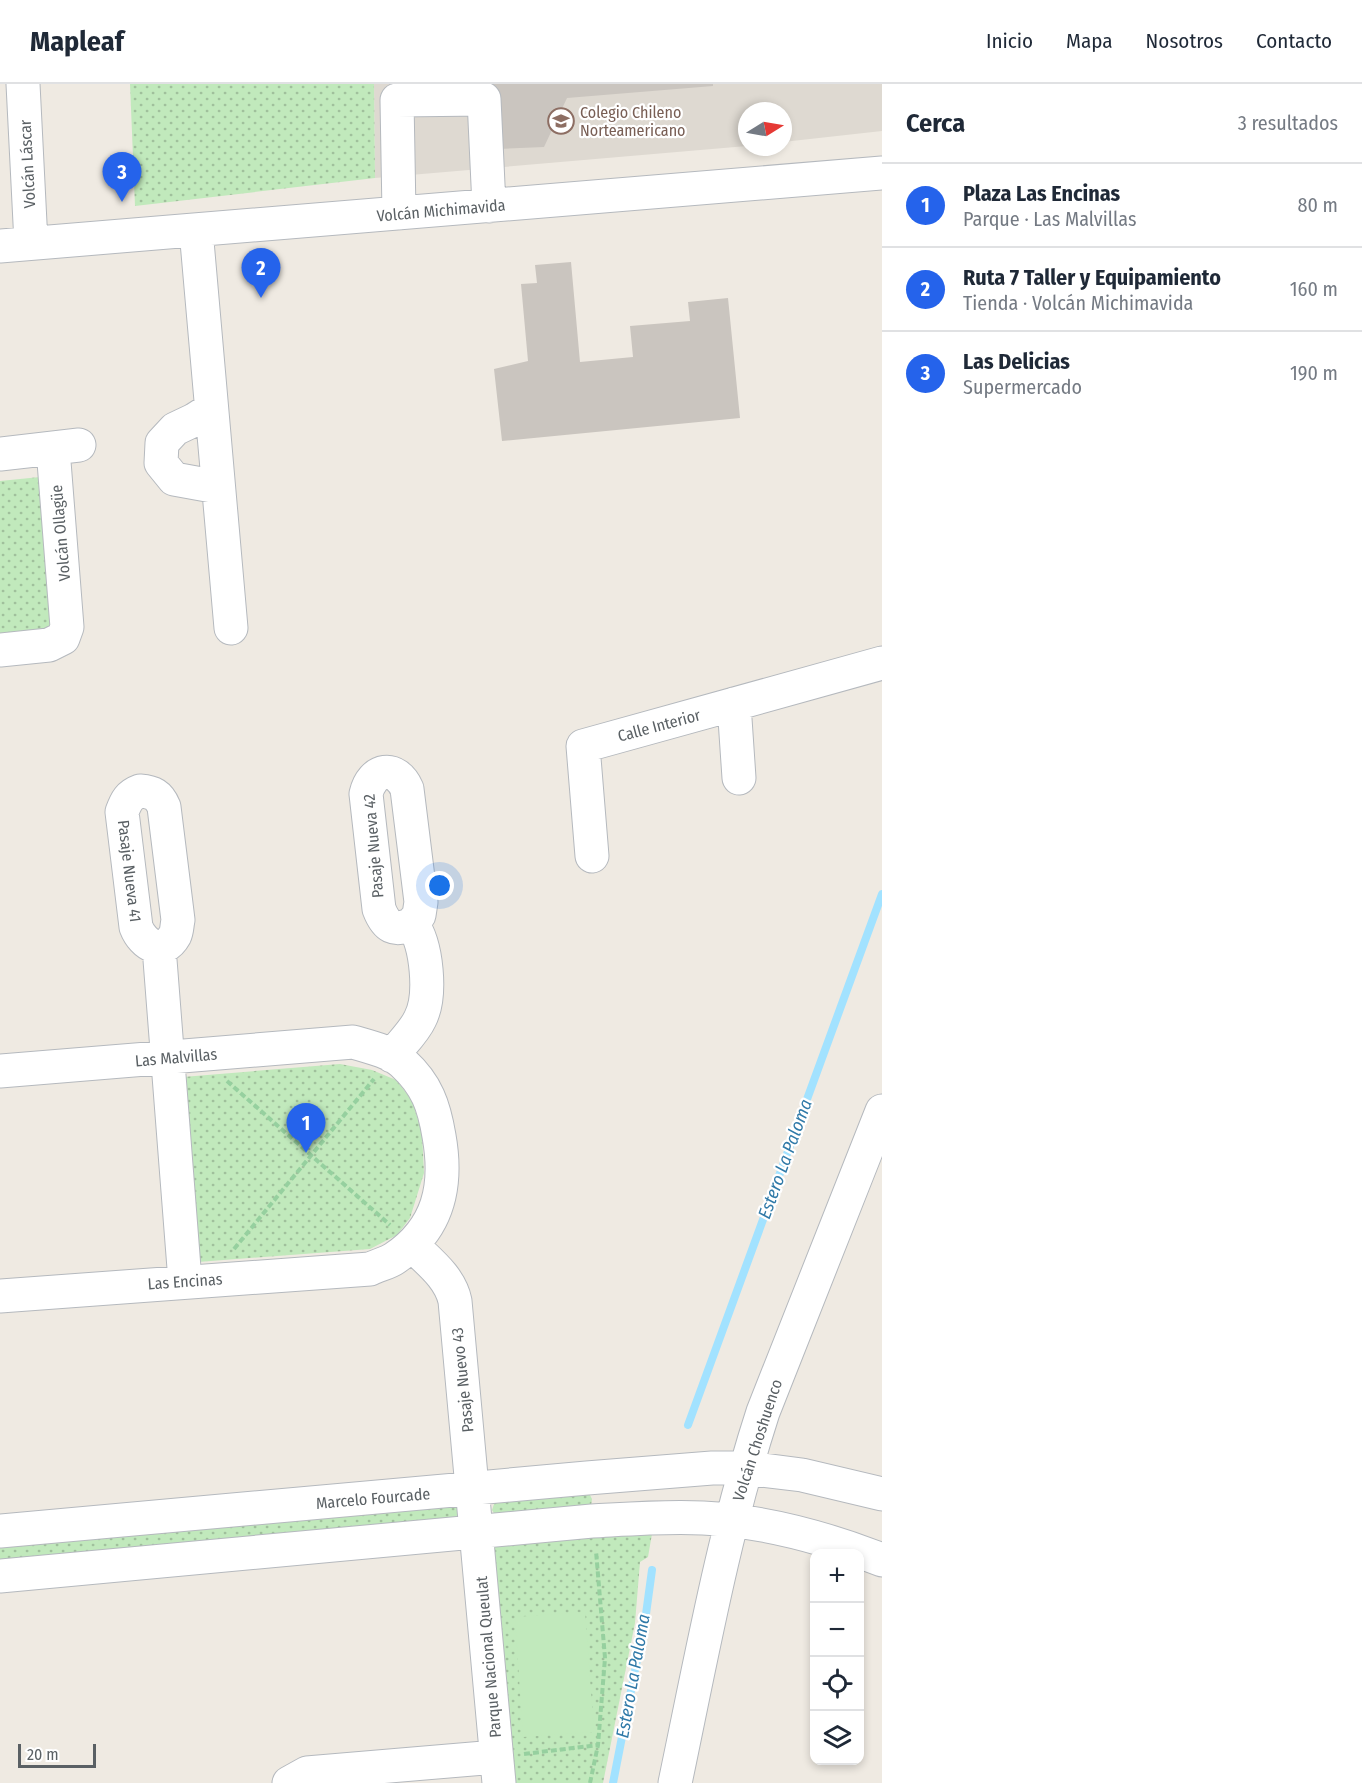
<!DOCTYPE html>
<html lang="es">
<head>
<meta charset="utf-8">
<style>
	:root { --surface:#fff; --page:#f6f6f7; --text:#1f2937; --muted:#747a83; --line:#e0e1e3; --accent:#2563eb }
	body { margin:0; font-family:"Fira Sans Condensed",sans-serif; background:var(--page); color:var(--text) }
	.controls { position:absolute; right:18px; bottom:18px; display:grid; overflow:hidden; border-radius:12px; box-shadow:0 3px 9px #0003 }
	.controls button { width:54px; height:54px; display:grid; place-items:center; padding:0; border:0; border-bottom:2px solid var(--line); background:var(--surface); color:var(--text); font:30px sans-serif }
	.compass { position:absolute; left:738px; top:18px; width:54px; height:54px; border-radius:50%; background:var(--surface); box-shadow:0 3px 9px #0003; rotate:79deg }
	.scale { position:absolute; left:18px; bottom:15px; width:78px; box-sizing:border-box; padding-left:6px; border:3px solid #5a6064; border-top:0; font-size:16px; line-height:21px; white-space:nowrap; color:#5a6064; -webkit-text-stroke:4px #fff; paint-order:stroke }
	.you { position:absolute; left:440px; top:802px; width:21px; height:21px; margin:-15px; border:4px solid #fff; border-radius:50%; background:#1a73e8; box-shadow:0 0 0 9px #1a73e833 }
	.badge { display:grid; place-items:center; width:39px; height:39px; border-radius:50%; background:var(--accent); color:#fff; font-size:20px; font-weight:700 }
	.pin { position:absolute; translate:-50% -50px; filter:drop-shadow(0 2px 3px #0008) }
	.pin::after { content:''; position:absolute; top:32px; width:21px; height:18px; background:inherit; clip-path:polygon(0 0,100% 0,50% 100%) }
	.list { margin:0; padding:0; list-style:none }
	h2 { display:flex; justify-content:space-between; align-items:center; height:78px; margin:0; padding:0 24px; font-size:26px }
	h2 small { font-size:20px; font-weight:400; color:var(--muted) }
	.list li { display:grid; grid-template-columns:39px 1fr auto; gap:18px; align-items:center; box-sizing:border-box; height:84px; padding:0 24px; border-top:2px solid var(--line) }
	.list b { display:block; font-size:22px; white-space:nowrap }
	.list p { margin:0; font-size:20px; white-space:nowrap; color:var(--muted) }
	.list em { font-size:20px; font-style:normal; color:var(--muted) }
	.icon { flex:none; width:33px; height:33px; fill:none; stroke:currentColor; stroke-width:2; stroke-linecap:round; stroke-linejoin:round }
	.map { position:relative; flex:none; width:882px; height:1699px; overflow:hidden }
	header { display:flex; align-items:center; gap:36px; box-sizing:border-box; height:84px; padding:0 30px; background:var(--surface); border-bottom:2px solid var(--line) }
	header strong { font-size:28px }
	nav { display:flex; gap:33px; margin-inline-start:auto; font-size:21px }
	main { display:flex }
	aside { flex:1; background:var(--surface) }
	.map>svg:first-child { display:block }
</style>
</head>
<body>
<header>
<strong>Mapleaf</strong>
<nav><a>Inicio</a><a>Mapa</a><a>Nosotros</a><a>Contacto</a></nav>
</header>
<main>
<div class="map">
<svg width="882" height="1699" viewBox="0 0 882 1699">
	<defs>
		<pattern id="grass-dots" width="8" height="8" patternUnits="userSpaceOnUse" patternTransform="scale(1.5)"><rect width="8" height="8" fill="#c1e9bc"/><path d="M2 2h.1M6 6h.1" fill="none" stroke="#a0c09c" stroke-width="1.8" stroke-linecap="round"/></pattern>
	</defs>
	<rect width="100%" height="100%" fill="#efeae2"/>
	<path fill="#ded9d1" d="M374,0h508v47l-99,11v-31h-36v35l-372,32z"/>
	<path fill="url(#grass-dots)" d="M130,0h244l1,94 -240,28z
		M40,393l14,161 -54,4v-161z
		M340,980l32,6 24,10 16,20 10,33 2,40 -14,45 -13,17 -27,14 -172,13 -15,-185z
		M589,1409l3,6 -1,7 -96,9 -3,-5 3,-9z
		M457,1421l2,6 -1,8 -458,42v-16z
		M653,1444l-5,29 -8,5 -5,61 -32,160h-95l-20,-229 13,-14z"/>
	<path fill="#c1e9bc" d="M585,1528l9,120 -71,5 -8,-120z"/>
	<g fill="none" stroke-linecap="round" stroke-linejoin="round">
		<path stroke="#a2e2ff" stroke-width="8" d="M688,1341l194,-531
			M613,1699l33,-169 6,-44"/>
	</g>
	<path fill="#cac5bf" d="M492,0h221v2l-146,12 -23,49 -45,2z
		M571,178l9,100 53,-5 -3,-31 60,-5 -2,-19 40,-4 12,120 -238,23 -8,-72 34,-8 -7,-77 16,-1 -2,-18z"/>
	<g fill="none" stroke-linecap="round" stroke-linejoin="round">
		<g stroke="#b5b9be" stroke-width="35">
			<path id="minor" d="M23,0l8,159
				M399,129l-2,-113 87,-1 5,107
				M196,146l35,398
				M0,162l882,-73
				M211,325l-17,11 -19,9 -13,14 -1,20 13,16 44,8
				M0,370l79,-9
				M0,566l49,-5 14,-7 4,-11 -14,-178
				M734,620l5,74
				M140,707c13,1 19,4 24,16l14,113c-1,4 -1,11 -3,15 -12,22 -32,10 -39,-8l-14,-115c4,-11 7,-17 18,-21z
				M592,772l-9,-110 299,-83
				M159,863l26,334
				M392,972c9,-12 22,-24 28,-37 12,-23 7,-75 -8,-95l7,-9 2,-13 -14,-113c-11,-25 -35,-21 -41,5l13,115c7,18 15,23 33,15
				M0,987l353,-29c17,5 36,9 50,21 24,22 31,43 36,73 9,50 0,92 -44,122 -7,5 -17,7 -25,11l-370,27
				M412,1161c16,16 38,32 43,56l44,482
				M0,1447l587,-53 125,-10h34l56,7 80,19
				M0,1492l592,-55c37,-2 74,-5 111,-3 61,3 123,20 179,42
				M289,1699l18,-10 189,-16
				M675,1699c26,-124 49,-251 88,-371l119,-301"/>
		</g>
		<path stroke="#96d09f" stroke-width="4" stroke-dasharray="6 3" stroke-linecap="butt" d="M227,997l163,144
			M234,1165l140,-170
			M524,1670l74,-9
			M590,1699l8,-38 7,-87 -9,-107"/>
		<use href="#minor" stroke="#fff" stroke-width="33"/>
	</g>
	<defs>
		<g id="school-ring" transform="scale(1.35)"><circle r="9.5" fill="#fff" stroke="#8d6e63" stroke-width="1.5"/><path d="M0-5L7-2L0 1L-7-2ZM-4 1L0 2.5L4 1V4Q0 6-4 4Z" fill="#8d6e63"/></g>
	</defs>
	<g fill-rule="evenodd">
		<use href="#school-ring" x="561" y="37"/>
	</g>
	<g text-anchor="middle" stroke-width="4.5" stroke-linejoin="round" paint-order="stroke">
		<g font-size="16" fill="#785e54" stroke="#fff" text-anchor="start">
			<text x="580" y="34">Colegio Chileno<tspan x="580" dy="18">Norteamericano</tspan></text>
		</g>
		<g font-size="16" fill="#5a6064" stroke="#fff">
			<text transform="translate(27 80) rotate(-93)" y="6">Volcán Láscar</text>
			<text transform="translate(441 126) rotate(-5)" y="6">Volcán Michimavida</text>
			<text transform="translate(60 449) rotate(-95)" y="6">Volcán Ollagüe</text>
			<text transform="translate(659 641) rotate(-15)" y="6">Calle Interior</text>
			<text transform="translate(373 762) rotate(-95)" y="6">Pasaje Nueva 42</text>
			<text transform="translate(130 787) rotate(83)" y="6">Pasaje Nueva 41</text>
			<text transform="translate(176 973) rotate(-5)" y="6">Las Malvillas</text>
			<text transform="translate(185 1197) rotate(-4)" y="6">Las Encinas</text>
			<text transform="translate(462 1296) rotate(-96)" y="6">Pasaje Nuevo 43</text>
			<text transform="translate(757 1356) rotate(-72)" y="6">Volcán Choshuenco</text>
			<text transform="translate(373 1414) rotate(-5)" y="6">Marcelo Fourcade</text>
			<text transform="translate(488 1573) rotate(-95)" y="6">Parque Nacional Queulat</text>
		</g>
		<g font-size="18" font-style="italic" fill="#307aa8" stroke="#fff">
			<text transform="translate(785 1075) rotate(-70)" y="6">Estero La Paloma</text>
			<text transform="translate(633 1592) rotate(-80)" y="6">Estero La Paloma</text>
		</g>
	</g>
</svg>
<div class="controls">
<button>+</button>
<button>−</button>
<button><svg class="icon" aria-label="locate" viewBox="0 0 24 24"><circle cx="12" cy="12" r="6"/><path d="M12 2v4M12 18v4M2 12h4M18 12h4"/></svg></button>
<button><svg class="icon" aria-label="layers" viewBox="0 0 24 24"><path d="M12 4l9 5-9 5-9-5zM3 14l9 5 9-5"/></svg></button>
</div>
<svg class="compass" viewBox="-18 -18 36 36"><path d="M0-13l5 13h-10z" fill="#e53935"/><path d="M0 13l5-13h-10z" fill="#747a83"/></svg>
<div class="scale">20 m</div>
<div class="you"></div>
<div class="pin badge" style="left:306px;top:1069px">1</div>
<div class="pin badge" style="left:261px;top:214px">2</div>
<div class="pin badge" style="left:122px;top:118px">3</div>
</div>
<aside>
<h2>Cerca<small>3 resultados</small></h2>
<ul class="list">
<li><span class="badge">1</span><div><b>Plaza Las Encinas</b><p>Parque · Las Malvillas</p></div><em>80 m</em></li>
<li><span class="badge">2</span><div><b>Ruta 7 Taller y Equipamiento</b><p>Tienda · Volcán Michimavida</p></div><em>160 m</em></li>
<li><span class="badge">3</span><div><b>Las Delicias</b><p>Supermercado</p></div><em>190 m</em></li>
</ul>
</aside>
</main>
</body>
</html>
